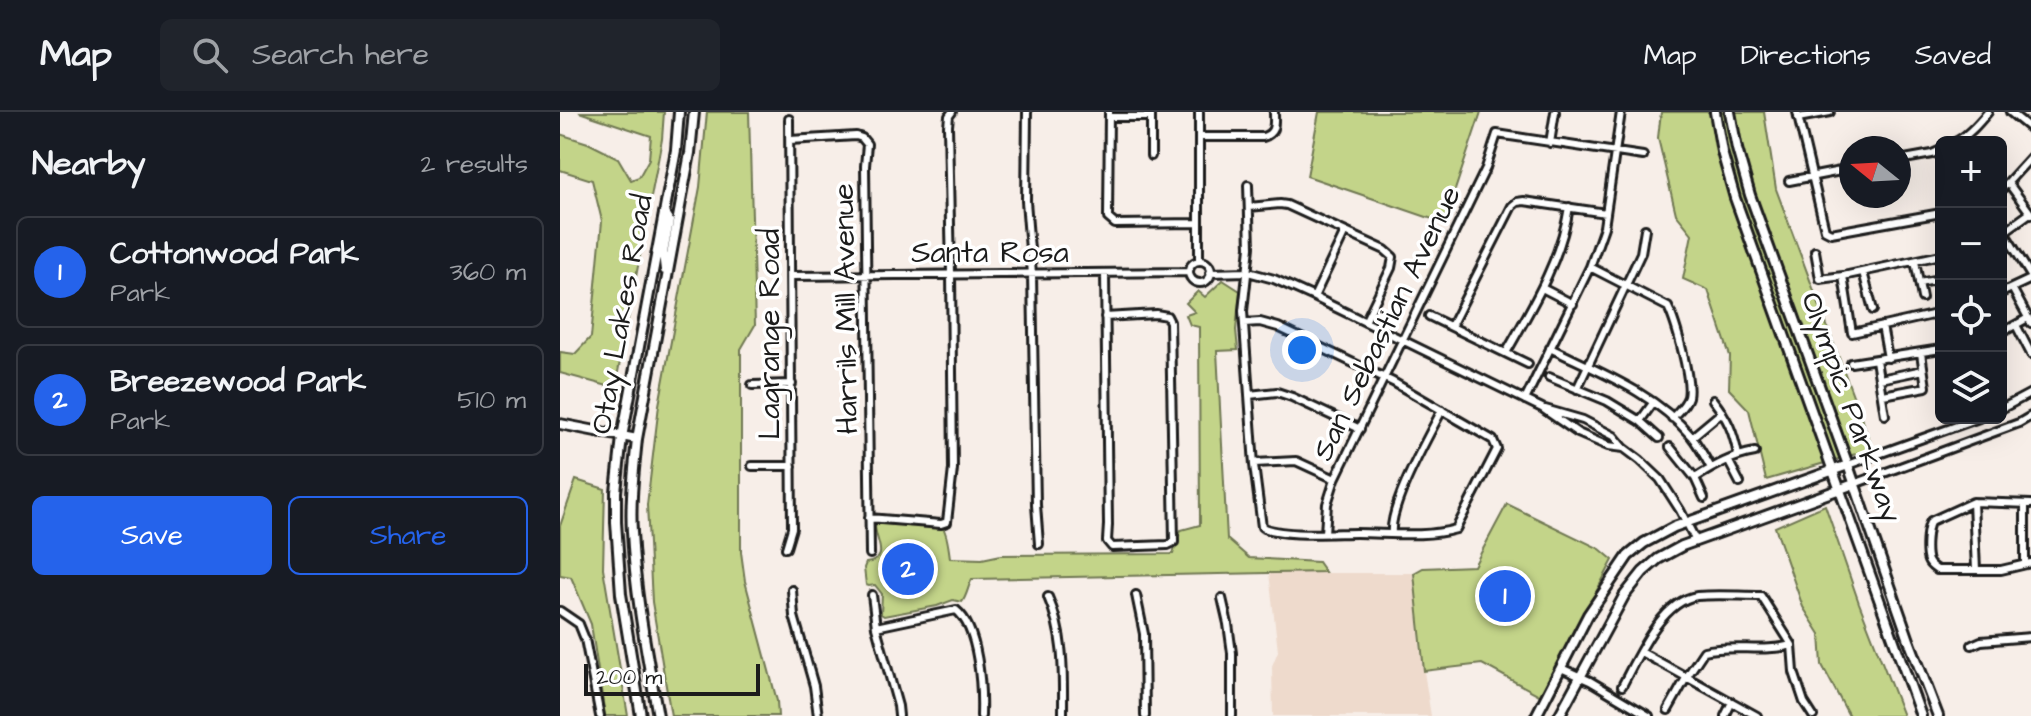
<!DOCTYPE html>
<html lang="en">
<head>
<meta charset="utf-8">
<style>
	:root { --surface:#171b24; --page:#20242c; --text:#f1f3f6; --muted:#9ea1a6; --line:#363941; --accent:#2563eb }
	body { margin:0; font-family:"Architects Daughter",sans-serif; background:var(--page); color:var(--text) }
	.controls { position:absolute; right:24px; top:24px; display:grid; overflow:hidden; border-radius:12px; box-shadow:0 8px 32px #0002 }
	.controls button { width:72px; height:72px; display:grid; place-items:center; padding:0; border:0; border-bottom:2px solid var(--line); background:var(--surface); color:var(--text); font:40px sans-serif }
	.compass { position:absolute; left:1279px; top:24px; width:72px; height:72px; border-radius:50%; background:var(--surface); box-shadow:0 8px 32px #0002; rotate:288deg }
	.scale { position:absolute; left:24px; bottom:20px; width:176px; box-sizing:border-box; padding-left:8px; border:4px solid #1c1c1c; border-top:0; font-size:22px; line-height:28px; white-space:nowrap; color:#1c1c1c; -webkit-text-stroke:6px #fff; paint-order:stroke }
	.you { position:absolute; left:742px; top:238px; width:28px; height:28px; margin:-20px; border:6px solid #fff; border-radius:50%; background:#1a73e8; box-shadow:0 0 0 12px #1a73e833 }
	.badge { display:grid; place-items:center; width:52px; height:52px; border-radius:50%; background:var(--accent); color:#fff; font-size:26px; font-weight:700 }
	.pin { position:absolute; translate:-50% -50%; border:4px solid #fff; box-shadow:0 2px 8px #0006 }
	.list { margin:0; padding:0; list-style:none }
	h2 { display:flex; justify-content:space-between; align-items:center; height:104px; margin:0; padding:0 32px; font-size:34px }
	h2 small { font-size:26px; font-weight:400; color:var(--muted) }
	.list li { display:grid; grid-template-columns:52px 1fr auto; gap:24px; align-items:center; box-sizing:border-box; height:112px; margin:0 16px 16px; padding:0 16px; border:2px solid var(--line); border-radius:12px }
	.list b { display:block; font-size:30px; white-space:nowrap }
	.list p { margin:0; font-size:26px; white-space:nowrap; color:var(--muted) }
	.list em { font-size:26px; font-style:normal; color:var(--muted) }
	.actions { display:flex; gap:16px; padding:24px 32px }
	.actions a { flex:1; padding:18px 0; border:2px solid var(--accent); border-radius:12px; text-align:center; font-size:28px; color:var(--accent) }
	.actions .main { background:var(--accent); color:#fff }
	.icon { flex:none; width:44px; height:44px; fill:none; stroke:currentColor; stroke-width:2; stroke-linecap:round; stroke-linejoin:round }
	.map { position:relative; flex:none; width:1471px; height:604px; overflow:hidden }
	header { display:flex; align-items:center; gap:48px; box-sizing:border-box; height:112px; padding:0 40px; background:var(--surface); border-bottom:2px solid var(--line) }
	header strong { font-size:38px }
	nav { display:flex; gap:44px; margin-inline-start:auto; font-size:28px }
	.search { width:560px; height:72px; background:var(--page); display:flex; align-items:center; gap:20px; box-sizing:border-box; padding:0 28px; border-radius:12px; color:var(--muted); font-size:30px }
	main { display:flex }
	aside { flex:1; background:var(--surface) }
	.map>svg:first-child { display:block }
</style>
</head>
<body>
<header>
<strong>Map</strong>
<div class="search"><svg class="icon" aria-label="search" viewBox="0 0 24 24"><circle cx="10" cy="10" r="6"/><path d="M15 15l6 6"/></svg>Search here</div>
<nav><a>Map</a><a>Directions</a><a>Saved</a></nav>
</header>
<main>
<aside>
<h2>Nearby<small>2 results</small></h2>
<ul class="list">
<li><span class="badge">1</span><div><b>Cottonwood Park</b><p>Park</p></div><em>360 m</em></li>
<li><span class="badge">2</span><div><b>Breezewood Park</b><p>Park</p></div><em>510 m</em></li>
</ul>
<div class="actions"><a class="main">Save</a><a>Share</a></div>
</aside>
<div class="map">
<svg width="1471" height="604" viewBox="0 0 1471 604">
	<rect width="100%" height="100%" fill="#f7eee8"/>
	<filter id="ink" filterUnits="userSpaceOnUse"><feTurbulence type="fractalNoise" baseFrequency=".0125" numOctaves="2"/><feDisplacementMap in="SourceGraphic" scale="16" xChannelSelector="R" yChannelSelector="G"/><feConvolveMatrix kernelMatrix="1 2 1 2 8 2 1 2 1" color-interpolation-filters="sRGB"/></filter>
	<g filter="url(#ink)">
		<path fill="#eedacc" d="M709,461h145l6,73 11,70h-158l-1,-50 6,-15z"/>
		<path fill="#c3d489" stroke="#707852" stroke-width="2" d="M19,0h85l-2,27 -47,249 -55,-15v-21l15,2 16,-17 11,-116 -10,-41 -32,-10v-36l28,9 30,15 13,22 8,-3 10,-18 2,-23z
			M147,0h42l6,213 -14,24v203l4,29 32,120 1,15h-107l-19,-114 -5,-97 12,-100 41,-218z
			M759,0h162l-37,111 -137,-47z
			M1101,0h103l12,77 97,260 -107,31 -17,-70 -20,-21 1,-33 -22,-66 -25,-11 9,-45 -16,-20 -18,-76z
			M663,168l17,11 -4,39 2,20 -21,1 10,188 22,19 69,4 7,10 -353,7c-4,7 -5,17 -10,23l-9,-2 -16,6 -53,10 -3,-2 1,-20 -7,-9 -6,1 -3,-1 -2,-17 2,-5c24,-4 11,-19 9,-36l3,-5 65,6c4,5 6,22 7,30l32,1 19,-4 172,-1 8,-24 19,-5 -1,-198 -9,-2 -4,-10 9,-3 -9,-9 12,-12 7,6z
			M16,368l29,9 -2,79 25,148h-23l-14,-92 -20,-47 -11,-2v-49z
			M947,392l93,45 13,11 -72,136 -59,-32 -58,7 -10,-98 9,-5 51,-2z
			M1265,393l34,98 44,113h-54l-27,-51 -2,-31 -17,-27 -28,-80z"/>
		<g fill="none" stroke-linecap="round" stroke-linejoin="round">
			<g stroke="#1c1c1c" stroke-width="12">
				<path id="minor" d="M467,0l-1,89 6,73 4,231 3,39
					M549,0l-1,106 7,6 83,-1
					M591,0v44
					M639,0v149
					M1237,0l28,118 6,3 110,-20
					M1450,0l21,17
					M550,5h41
					M1238,6l32,-6
					M640,25h63c13,-4 11,-13 11,-25
					M230,28l66,-4 6,2 5,6 -2,22 5,388
					M1395,30c13,-6 24,-19 33,-30
					M990,31l5,-31
					M1339,48l33,-6 9,-4
					M1229,69l62,-12
					M1449,72l22,30
					M1441,78l30,-33
					M689,95l31,-3 7,1 98,45 8,7 -2,11 -26,54
					M1444,120l27,44
					M1441,122l29,-21
					M1255,139l5,28 23,-3 98,-21
					M1355,149l7,37
					M629 160a11 11 0 1 1 22 0a11 11 0 1 1-22 0Z
					M1030,155l78,40c8,16 24,73 20,90 -3,9 -10,14 -16,21
					M1303,160l10,38
					M650,161l38,-1 26,7 40,18 228,111 36,25 30,13 16,2
					M232,164l397,-4
					M1283,164l9,57 89,-20
					M1359,171l22,-4
					M982,176l31,16
					M1452,176l19,35
					M1441,181l30,-14
					M754,185l31,-65
					M869,204l99,48
					M545,205l51,-3 11,2 3,6 4,220 -6,3 -56,2 -5,-6 1,-16 -3,-252
					M684,211l16,-1 18,5 115,55 100,58 4,9 -41,80c-31,9 -68,4 -100,4 -23,0 -74,4 -94,-6l-8,-62 -11,-154 7,-64 -2,-62
					M1456,213l15,29
					M891,214l61,-120 5,-4 7,-1 82,12
					M1322,214l6,32
					M1441,221l27,-15
					M990,236c49,24 105,45 141,88 8,10 14,21 20,32
					M946,241c26,-46 55,-93 63,-146
					M1316,248l9,55
					M1291,251l90,-14
					M989,265l58,24 33,20 19,17
					M1320,267l43,-9
					M192,273l40,-1
					M1017,277l64,-136 4,-24
					M689,283l28,-3 15,5 68,32
					M1323,283l43,-8 -5,-34
					M965,288l65,-133 14,-40 17,-115
					M1153,288c15,19 20,31 25,55
					M985,297l38,11 31,16 10,12 16,12 20,19 20,31 16,31
					M1441,297l30,-16
					M1080,309l13,-18
					M1132,325l30,-25
					M1110,335l25,31 9,20
					M1168,348l12,23
					M694,351l42,-2 39,18
					M1288,353l131,-47
					M192,354h40
					M1135,366c19,-12 37,-22 60,-26
					M1294,372l165,-61 12,-7
					M1413,390l3,68
					M1471,392l-58,-2 -42,19c-5,7 -6,32 -3,40 2,5 5,6 9,9h64l30,-7
					M309,406l72,6 6,-2 6,-53 -2,-195 -3,-148 1,-10 3,-4
					M765,421l2,-29 8,-25 151,-311 11,-34 146,22
					M832,421c-3,-27 36,-96 50,-123
					M226,436l6,-20 -3,-409
					M1465,452v-60
					M232,478l2,26 20,70 4,30
					M312,483l4,32 22,79 1,10
					M576,483l8,39 1,82
					M488,485c17,39 15,78 15,119
					M662,486l6,26 4,29v63
					M0,499l19,13 6,15 15,77
					M316,515l80,-17c23,18 26,77 25,106
					M1412,533l9,-4 50,-4
					M1081,540l116,64
					M1001,556l29,13 59,35
					M1062,574c15,-28 39,-85 75,-90 21,-2 43,0 64,0l31,49 2,27 10,30 9,14
					M1108,598l18,-32 18,-27c29,-7 59,2 88,-6
					M1165,604l7,-14"/>
			</g>
			<g stroke="#1c1c1c" stroke-width="14">
				<path id="major" d="M1155,0l7,40 13,46 186,518
					M1170,0l7,37 13,46 98,270 62,178 28,73
					M104,101l5,8 -6,32 2,17
					M0,312l77,15
					M81,604l-20,-122 -5,-72v-30l6,-55 54,-287 3,-38
					M98,604c-11,-61 -23,-122 -26,-184 -2,-31 2,-63 5,-93l53,-286 4,-41
					M976,604l52,-101 40,-59 16,-13 30,-16 174,-62
					M999,604l65,-120 19,-24 15,-13 24,-13 172,-62"/>
			</g>
			<use href="#minor" stroke="#fff" stroke-width="6"/>
			<use href="#major" stroke="#fff" stroke-width="8"/>
		</g>
	</g>
	<g text-anchor="middle" stroke-width="7" stroke-linejoin="round" paint-order="stroke">
		<g font-size="30" fill="#1c1c1c" stroke="#fff">
			<text x="430" y="150">Santa Rosa</text>
			<text transform="translate(285 197) rotate(-91)" y="10">Harrils Mill Avenue</text>
			<text transform="translate(61 202) rotate(-80)" y="10">Otay Lakes Road</text>
			<text transform="translate(826 211) rotate(-64)" y="10">San Sebastian Avenue</text>
			<text transform="translate(209 222) rotate(-90)" y="10">Lagrange Road</text>
			<text transform="translate(1292 295) rotate(70)" y="10">Olympic Parkway</text>
		</g>
	</g>
</svg>
<div class="controls">
<button>+</button>
<button>−</button>
<button><svg class="icon" aria-label="locate" viewBox="0 0 24 24"><circle cx="12" cy="12" r="6"/><path d="M12 2v4M12 18v4M2 12h4M18 12h4"/></svg></button>
<button><svg class="icon" aria-label="layers" viewBox="0 0 24 24"><path d="M12 4l9 5-9 5-9-5zM3 14l9 5 9-5"/></svg></button>
</div>
<svg class="compass" viewBox="-18 -18 36 36"><path d="M0-13l5 13h-10z" fill="#e53935"/><path d="M0 13l5-13h-10z" fill="#9ea1a6"/></svg>
<div class="scale">200 m</div>
<div class="you"></div>
<div class="pin badge" style="left:945px;top:484px">1</div>
<div class="pin badge" style="left:348px;top:457px">2</div>
</div>
</main>
</body>
</html>
